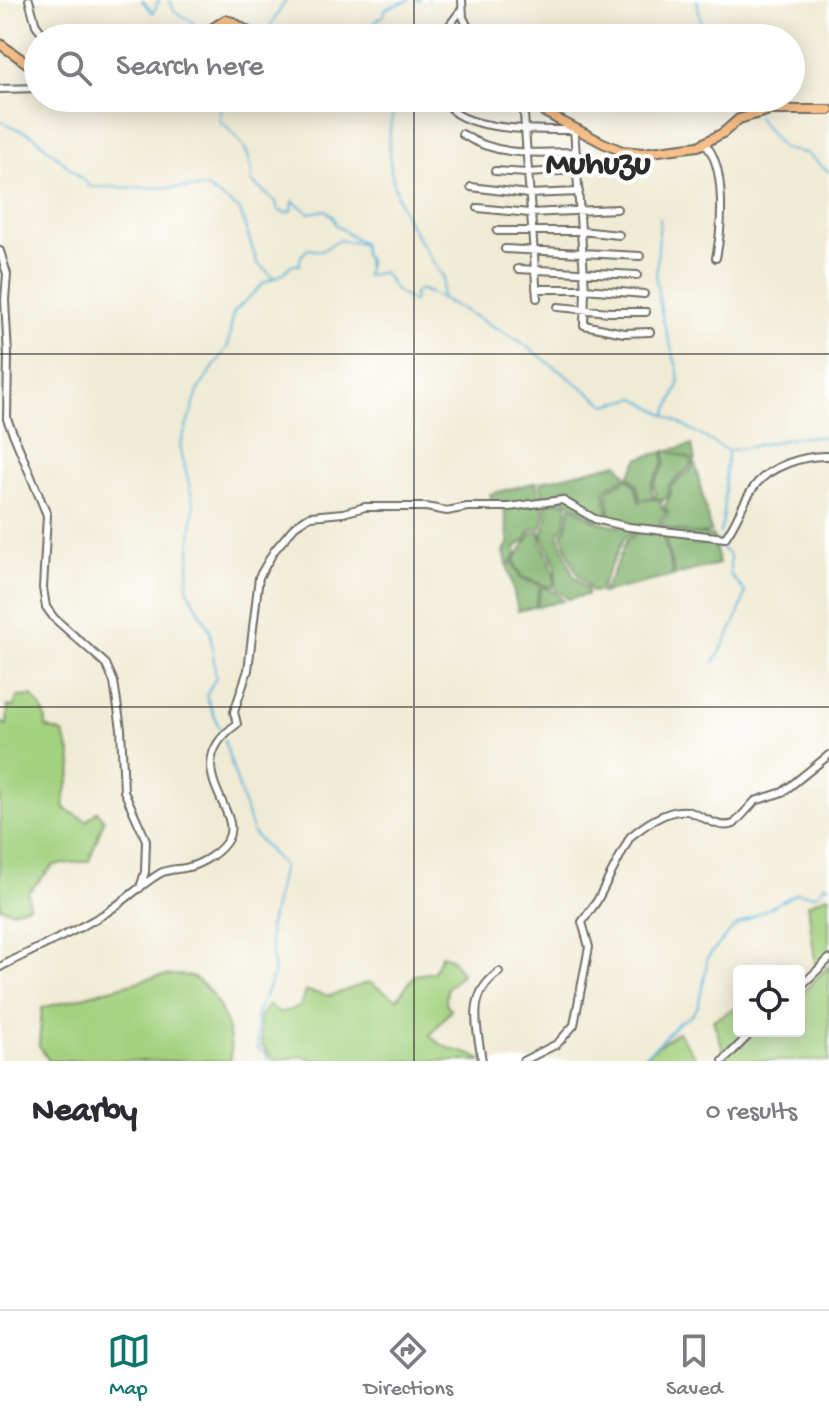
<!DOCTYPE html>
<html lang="en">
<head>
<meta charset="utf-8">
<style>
	:root { --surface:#fff; --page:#f7f7f7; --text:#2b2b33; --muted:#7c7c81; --line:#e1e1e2; --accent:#0f766e }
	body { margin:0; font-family:"Gochi Hand",sans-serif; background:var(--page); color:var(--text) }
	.controls { position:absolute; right:24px; bottom:24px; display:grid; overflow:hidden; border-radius:8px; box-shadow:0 4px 20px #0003 }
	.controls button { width:72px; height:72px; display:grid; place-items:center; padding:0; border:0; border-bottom:2px solid var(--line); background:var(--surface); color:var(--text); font:40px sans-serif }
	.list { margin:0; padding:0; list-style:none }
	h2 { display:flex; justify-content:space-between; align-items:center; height:104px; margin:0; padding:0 32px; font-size:34px }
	h2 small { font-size:26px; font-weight:400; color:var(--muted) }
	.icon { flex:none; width:44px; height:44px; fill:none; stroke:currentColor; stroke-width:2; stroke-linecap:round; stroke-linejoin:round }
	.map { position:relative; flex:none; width:829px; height:1061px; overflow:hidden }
	.search { position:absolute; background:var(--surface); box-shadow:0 4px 20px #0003; left:24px; right:24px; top:24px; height:88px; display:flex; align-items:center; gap:20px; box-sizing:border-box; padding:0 28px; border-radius:44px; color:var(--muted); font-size:30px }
	.sheet { height:248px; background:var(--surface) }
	nav { display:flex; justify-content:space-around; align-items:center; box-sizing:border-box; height:112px; border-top:2px solid var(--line); background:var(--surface); font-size:22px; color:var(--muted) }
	nav a { display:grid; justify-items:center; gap:4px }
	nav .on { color:var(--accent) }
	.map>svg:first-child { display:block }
</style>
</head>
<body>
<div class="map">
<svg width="829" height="1061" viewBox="0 0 829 1061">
	<rect width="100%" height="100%" fill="#fff"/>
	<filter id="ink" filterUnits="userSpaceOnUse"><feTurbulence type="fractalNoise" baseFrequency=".0125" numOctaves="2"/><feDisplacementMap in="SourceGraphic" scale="16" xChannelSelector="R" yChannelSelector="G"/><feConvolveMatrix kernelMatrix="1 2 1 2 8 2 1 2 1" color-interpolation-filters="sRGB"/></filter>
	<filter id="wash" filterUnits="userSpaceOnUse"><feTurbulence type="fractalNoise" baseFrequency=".006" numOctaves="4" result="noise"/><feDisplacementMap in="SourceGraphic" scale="32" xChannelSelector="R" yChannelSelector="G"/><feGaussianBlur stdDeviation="1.8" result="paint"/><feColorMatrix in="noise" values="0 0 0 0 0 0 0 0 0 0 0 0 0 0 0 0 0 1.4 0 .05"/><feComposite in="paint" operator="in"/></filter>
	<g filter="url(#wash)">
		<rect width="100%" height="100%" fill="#f0ebd4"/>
		<path fill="#a3d17f" stroke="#677e55" stroke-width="2" d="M32,696c9,10 15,18 14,31l17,6c4,10 9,21 9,32 0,17 -10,26 -7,44l22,12 10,-10 7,9 -15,41 -35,4 -26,27 1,14 -17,5 -12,-4v-185l7,3 1,-19 6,1 3,-10z
			M829,895v65l-13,9 -8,-65z
			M441,955l10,3 11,16 -15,14 -1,15 5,7 -21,25c17,19 37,13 52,26h-165l-14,-5 -29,5 -12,-15 -3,-29 10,-12 10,8 21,-6 6,-16 24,5 39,-14 28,17 18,-24 19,-3z
			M829,966v95h-102l-14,-41 26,-14v25h60v-35z
			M158,976c10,0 24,-3 33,1 26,11 44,58 39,84h-181l-10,-16 3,-37z
			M678,1032l20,29h-62z"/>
		<path fill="#82b36e" stroke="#566f4c" stroke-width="2" d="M692,445l3,15 -27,-9 25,9 -4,8 -21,18v10l-4,4 -9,-2 1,-5 -3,-8 12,-20v-14z
			M663,452v12l-12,21 2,12 -13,2 -3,-14 -8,-9 10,-18z
			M694,462l1,1 16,69 -14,2 -35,-7v-4l7,-11 -5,-5 7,-13 -1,-7 21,-17z
			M618,463l9,13 -23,13 5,31 -14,-1 -30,-20 -20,2 -5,-19z
			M628,478l7,8 4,16 14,-3 9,2 -1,6 5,5 -7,10 1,5h-27l-22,-7 -4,-30z
			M537,482l-1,3 7,16 -50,5 -3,-12z
			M564,502l4,1 -3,23 -7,7 15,42 14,14v6l-19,4 -13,-10 1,-22 -14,-32 5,-15 -1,-17z
			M543,503l1,16 -3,9 -10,2 -6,10 -9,8 1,7 -10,10 -3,-14 5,-9 -5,-34z
			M571,506l23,15 44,9 -14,8 -25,53 -8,1c-3,-9 -11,-13 -15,-21 -4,-7 -12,-30 -14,-38l5,-5z
			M644,528l17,1 12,47 -72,17 10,-16 16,-37z
			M663,530l50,6 6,28 -44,11z
			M540,531c0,21 20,34 12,57l-30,-11 -6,-11v-8l16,-25z
			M514,559v7l7,13 19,6 -5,22 -17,4 -10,-43z
			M542,586l14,7 7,8 -26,6z"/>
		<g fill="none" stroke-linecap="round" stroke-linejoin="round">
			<path stroke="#60b5dc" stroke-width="2" d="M142,0l11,13 6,-13
				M170,0l4,11 18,10 8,11
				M416,0h4
				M428,0h1
				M697,0l7,38
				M263,38l23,-38
				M329,38l5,-5c12,1 24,3 34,-5 6,-4 8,-9 16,-12l1,-7 24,-9
				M221,98l-1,23c21,19 33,31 32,61l24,20 2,8 8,3 6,-3 1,-9 16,12 17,-3 7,7 3,8 27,19
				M400,98c-18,29 -11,85 4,115 11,23 26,44 40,65l-3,19
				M740,98l14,6 2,7
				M757,117l26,32 23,4 23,19
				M0,121l34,15 57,51 116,1 33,22 17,53 16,14
				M660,218l-4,62 6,36 16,55 1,14 -13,30
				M364,253l4,8 -2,15 17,-4 13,19 17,11 2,-5 -2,-2 7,-6 21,9 77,42 88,65 30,-7 92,53 71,-14h30
				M720,533c8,-27 2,-53 8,-80
				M714,663c12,-23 26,-45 31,-71l-15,-18v-18l-13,-12 1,-5
				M222,734l-16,-38 10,-19 -6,-47 -23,-42 7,-83 -14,-59 19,-57 29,-43 5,-33 32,-31 18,-8 8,-9h8l2,-9 7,-7 13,2 18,-11 23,4 2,8
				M224,740l29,93 30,33 -14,63 5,45 -18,42 2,33 8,5 3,7
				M638,1061l21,-18 19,-20 13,-7 7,-10 8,-34 1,-14 27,-31 63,-34 20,2 8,-11 4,2"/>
		</g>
	</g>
	<g filter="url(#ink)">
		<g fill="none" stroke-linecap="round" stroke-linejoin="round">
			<g stroke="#706e66" stroke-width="10">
				<path id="minor" d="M29,0l7,25 10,13
					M462,0l1,17 10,21
					M448,36l1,-10 12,-16
					M0,89l38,-1
					M448,98c2,6 3,13 9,16 27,17 86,16 117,16
					M527,100l-3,14 13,184
					M574,128l11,162 -1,35 40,8 26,-1
					M462,134c35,23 74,19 114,18
					M704,143c23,22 18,86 12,115
					M495,171l32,2 50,-3
					M471,187l57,7 51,-2
					M478,208l51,5 88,-4
					M497,231h84l38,4
					M505,249l135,7
					M0,251l7,23 -2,26 3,55 -1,64 40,96 -4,73 3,19 8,11 52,46 8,18 7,47 3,62 22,49 -1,32 -5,16
					M518,269l119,6
					M536,289h49l59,5
					M558,307l51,5h37
					M311,516l32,-3 22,-6h61l21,4 20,-4h42l53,-7 33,19 34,8 96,11c12,-16 17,-35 29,-51 15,-21 50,-32 75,-31
					M0,967c34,-18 71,-33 104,-53 20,-12 35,-28 55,-40 9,-6 20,-4 30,-7 14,-4 32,-15 39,-28 16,-29 -52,-72 9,-115l-3,-12 14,-42 11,-93 15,-26 21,-25 15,-10
					M799,988l30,-29
					M482,1061c-5,-35 -16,-66 17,-89
					M523,1061l34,-17 17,-19 15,-78 -7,-25 15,-21 33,-64c13,-11 38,-29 57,-26 16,4 30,19 47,13l21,-23 28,-9 46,-37
					M723,1061l30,-30"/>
			</g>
			<g stroke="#706e66" stroke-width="12">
				<path id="major" d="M198,38l27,-18 8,2 25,16
					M419,38l23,-4 9,4
					M0,44l38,27
					M524,98l20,14 59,31 19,8 21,2 55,-7 25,-13 16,-14 31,-9h59"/>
			</g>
			<use href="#minor" stroke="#fff" stroke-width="6"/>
			<use href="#major" stroke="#f7be87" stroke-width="8"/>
		</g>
	</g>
	<path fill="none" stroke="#2b2b2b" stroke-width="2" stroke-opacity="0.55" d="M414,0v38M414,98v963M0,354h829M0,707h829"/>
	<g text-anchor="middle" stroke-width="8" stroke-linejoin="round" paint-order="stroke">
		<g font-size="34" font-weight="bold" fill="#2b2b2b" stroke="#fff">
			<text x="598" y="172">Muhuzu</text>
		</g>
	</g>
</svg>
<div class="controls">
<button><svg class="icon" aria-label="locate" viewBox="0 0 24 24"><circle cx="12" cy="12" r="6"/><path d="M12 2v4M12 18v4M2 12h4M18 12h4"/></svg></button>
</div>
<div class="search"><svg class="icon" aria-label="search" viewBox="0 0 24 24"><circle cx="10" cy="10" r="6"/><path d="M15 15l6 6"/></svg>Search here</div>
</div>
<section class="sheet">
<h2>Nearby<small>0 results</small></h2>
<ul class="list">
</ul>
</section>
<nav>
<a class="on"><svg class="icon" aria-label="map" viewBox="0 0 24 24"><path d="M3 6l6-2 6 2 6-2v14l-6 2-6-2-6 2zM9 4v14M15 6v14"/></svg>Map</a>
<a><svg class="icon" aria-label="directions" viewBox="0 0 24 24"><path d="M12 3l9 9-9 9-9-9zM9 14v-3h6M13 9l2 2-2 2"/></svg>Directions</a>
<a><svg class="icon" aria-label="saved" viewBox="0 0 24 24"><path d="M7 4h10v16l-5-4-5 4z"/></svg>Saved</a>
</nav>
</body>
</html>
